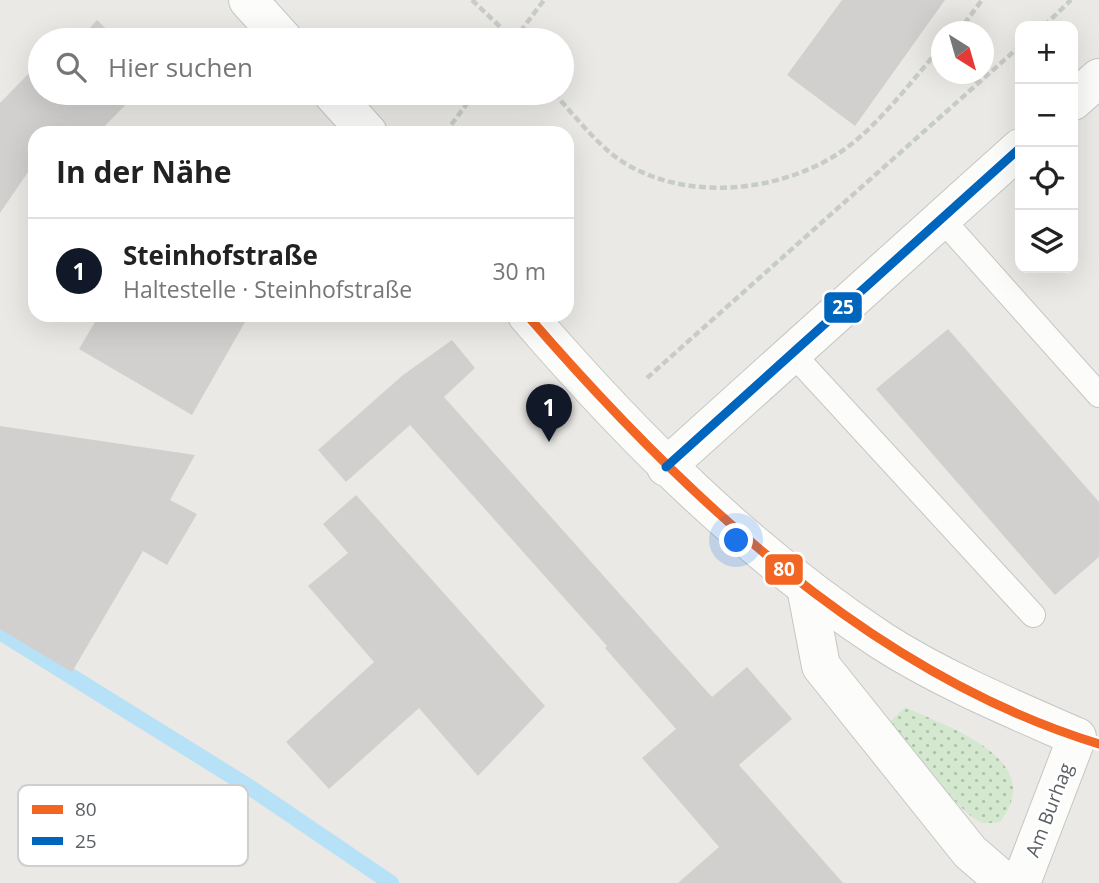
<!DOCTYPE html>
<html lang="de">
<head>
<meta charset="utf-8">
<style>
	:root { --surface:#fff; --page:#f2f2f2; --text:#222; --muted:#767676; --line:#e0e0e0; --accent:#111827 }
	body { margin:0; font-family:"Open Sans",sans-serif; background:var(--page); color:var(--text) }
	.controls { position:absolute; right:21px; top:21px; display:grid; overflow:hidden; border-radius:14px; box-shadow:0 7px 28px #0002 }
	.controls button { width:63px; height:63px; display:grid; place-items:center; padding:0; border:0; border-bottom:2px solid var(--line); background:var(--surface); color:var(--text); font:35px sans-serif }
	.compass { position:absolute; left:931px; top:21px; width:63px; height:63px; border-radius:50%; background:var(--surface); box-shadow:0 7px 28px #0002; rotate:143deg }
	.you { position:absolute; left:737px; top:541px; width:24px; height:24px; margin:-18px; border:5px solid #fff; border-radius:50%; background:#1a73e8; box-shadow:0 0 0 10px #1a73e833 }
	.badge { display:grid; place-items:center; width:46px; height:46px; border-radius:50%; background:var(--accent); color:#fff; font-size:23px; font-weight:700 }
	.pin { position:absolute; translate:-50% -58px; filter:drop-shadow(0 2px 4px #0008) }
	.pin::after { content:''; position:absolute; top:37px; width:24px; height:21px; background:inherit; clip-path:polygon(0 0,100% 0,50% 100%) }
	.list { margin:0; padding:0; list-style:none }
	h2 { display:flex; justify-content:space-between; align-items:center; height:91px; margin:0; padding:0 28px; font-size:30px }
	h2 small { font-size:23px; font-weight:400; color:var(--muted) }
	.list li { display:grid; grid-template-columns:46px 1fr auto; gap:21px; align-items:center; box-sizing:border-box; height:105px; padding:0 28px; border-top:2px solid var(--line) }
	.list b { display:block; font-size:26px; white-space:nowrap }
	.list p { margin:0; font-size:23px; white-space:nowrap; color:var(--muted) }
	.list em { font-size:23px; font-style:normal; color:var(--muted) }
	.icon { flex:none; width:38px; height:38px; fill:none; stroke:currentColor; stroke-width:2; stroke-linecap:round; stroke-linejoin:round }
	.map { position:relative; flex:none; width:1099px; height:883px; overflow:hidden }
	.search { position:absolute; background:var(--surface); box-shadow:0 7px 28px #0002; left:28px; top:28px; width:546px; height:77px; display:flex; align-items:center; gap:18px; box-sizing:border-box; padding:0 24px; border-radius:38px; color:var(--muted); font-size:26px }
	.panel { position:absolute; background:var(--surface); box-shadow:0 7px 28px #0002; left:28px; top:126px; width:546px; height:196px; border-radius:21px }
	.map>svg:first-child { display:block }
</style>
</head>
<body>
<div class="map">
<svg width="1099" height="883" viewBox="0 0 1099 883">
	<defs>
		<pattern id="grass-dots" width="8" height="8" patternUnits="userSpaceOnUse" patternTransform="scale(1.75)"><rect width="8" height="8" fill="#d3e8ce"/><path d="M2 2h.1M6 6h.1" fill="none" stroke="#aebfab" stroke-width="1.8" stroke-linecap="round"/></pattern>
	</defs>
	<rect width="100%" height="100%" fill="#ebe9e5"/>
	<path fill="url(#grass-dots)" d="M905,707c42,20 144,52 95,115 -5,0 -12,2 -17,1 -21,-6 -80,-81 -92,-102z"/>
	<g fill="none" stroke-linecap="round" stroke-linejoin="round">
		<path stroke="#b7e1f7" stroke-width="16" d="M0,632l251,156 140,95"/>
	</g>
	<path fill="#d2d0ce" d="M842,0h103l-90,126 -68,-51z
		M97,20l21,20h-39z
		M36,66l4,4v23h97l-39,40h-63v29l-35,51v-110z
		M99,315h150l-57,100 -113,-66z
		M948,329l151,173v55l-44,38 -179,-206z
		M452,340l23,28 -31,29 223,250 45,50 35,-30 45,52 -53,46 104,118h-165l41,-36 -77,-89 34,-29 -71,-81 2,-2 -197,-221 -64,57 -28,-32 85,-75z
		M0,426l195,29 -25,45 27,14 -30,51 -24,-14 -71,121 -72,-43z
		M356,495l189,211 -67,70 -59,-68 -90,81 -43,-47 88,-80 -66,-76 40,-33 -25,-29z"/>
	<g fill="none" stroke-linecap="round" stroke-linejoin="round">
		<g stroke="#c6c6c6" stroke-width="26">
			<path id="service" d="M942,219l157,176
				M792,353l241,262"/>
		</g>
		<g stroke="#c6c6c6" stroke-width="40">
			<path id="minor" d="M1073,101l26,-23
				M666,467l354,-319
				M806,587l15,79 149,186 36,31"/>
		</g>
		<g stroke="#c6c6c6" stroke-width="40">
			<path id="tertiary" d="M248,0l36,40
				M332,93l36,40
				M527,315c105,122 220,237 355,326 61,39 129,67 195,96l-56,146"/>
		</g>
		<path stroke="#c7ccc9" stroke-width="4.5" stroke-dasharray="7 3.5" stroke-linecap="butt" d="M472,0l42,40
			M1044,26l27,-26
			M958,32l24,-32
			M514,40l30,-40
			M966,74l12,8
			M554,93c18,20 38,45 59,62 69,53 186,38 248,-19 28,-25 51,-55 75,-83l6,3
			M445,133l30,-40
			M647,378l373,-332"/>
		<use href="#service" stroke="#fcfcfb" stroke-width="24"/>
		<use href="#minor" stroke="#fcfcfb" stroke-width="38"/>
		<use href="#tertiary" stroke="#fcfcfb" stroke-width="38"/>
		<g stroke="#fff" stroke-width="14">
			<path id="bus-1" d="M527,315c153,177 343,359 572,429"/>
		</g>
		<g stroke="#fff" stroke-width="14">
			<path id="bus-2" d="M666,467l354,-319"/>
		</g>
		<use href="#bus-1" stroke="#f26522" stroke-width="9"/>
		<use href="#bus-2" stroke="#0065bd" stroke-width="9"/>
	</g>
	<g text-anchor="middle" stroke-width="5" stroke-linejoin="round" paint-order="stroke">
		<g font-size="19" fill="#5a5f64" stroke="#fff">
			<text transform="translate(1049 810) rotate(-69)" y="7">Am Burhag</text>
		</g>
	</g>
	<rect x="18" y="785" width="230" height="81" rx="10" fill="#fff" stroke="#cecfd0" stroke-width="2"/>
	<rect x="32" y="805" width="31" height="9" fill="#f26522"/>
	<rect x="32" y="837" width="31" height="8" fill="#0065bd"/>
	<g font-size="19" fill="#5a5f64">
		<text x="75" y="816">80</text>
		<text x="75" y="848">25</text>
	</g>
	<g stroke="#fff" stroke-width="2.5">
		<rect x="823" y="291" width="40" height="33" rx="7" fill="#0065bd"/>
		<rect x="764" y="553" width="40" height="33" rx="7" fill="#f26522"/>
	</g>
	<g font-size="19" text-anchor="middle" font-weight="bold" fill="#fff">
		<text x="843" y="314">25</text>
		<text x="784" y="576">80</text>
	</g>
</svg>
<div class="controls">
<button>+</button>
<button>−</button>
<button><svg class="icon" aria-label="locate" viewBox="0 0 24 24"><circle cx="12" cy="12" r="6"/><path d="M12 2v4M12 18v4M2 12h4M18 12h4"/></svg></button>
<button><svg class="icon" aria-label="layers" viewBox="0 0 24 24"><path d="M12 4l9 5-9 5-9-5zM3 14l9 5 9-5"/></svg></button>
</div>
<svg class="compass" viewBox="-18 -18 36 36"><path d="M0-13l5 13h-10z" fill="#e53935"/><path d="M0 13l5-13h-10z" fill="#767676"/></svg>
<div class="you"></div>
<div class="pin badge" style="left:549px;top:442px">1</div>
<div class="search"><svg class="icon" aria-label="search" viewBox="0 0 24 24"><circle cx="10" cy="10" r="6"/><path d="M15 15l6 6"/></svg>Hier suchen</div>
<section class="panel">
<h2>In der Nähe<small></small></h2>
<ul class="list">
<li><span class="badge">1</span><div><b>Steinhofstraße</b><p>Haltestelle · Steinhofstraße</p></div><em>30 m</em></li>
</ul>
</section>
</div>
</body>
</html>
